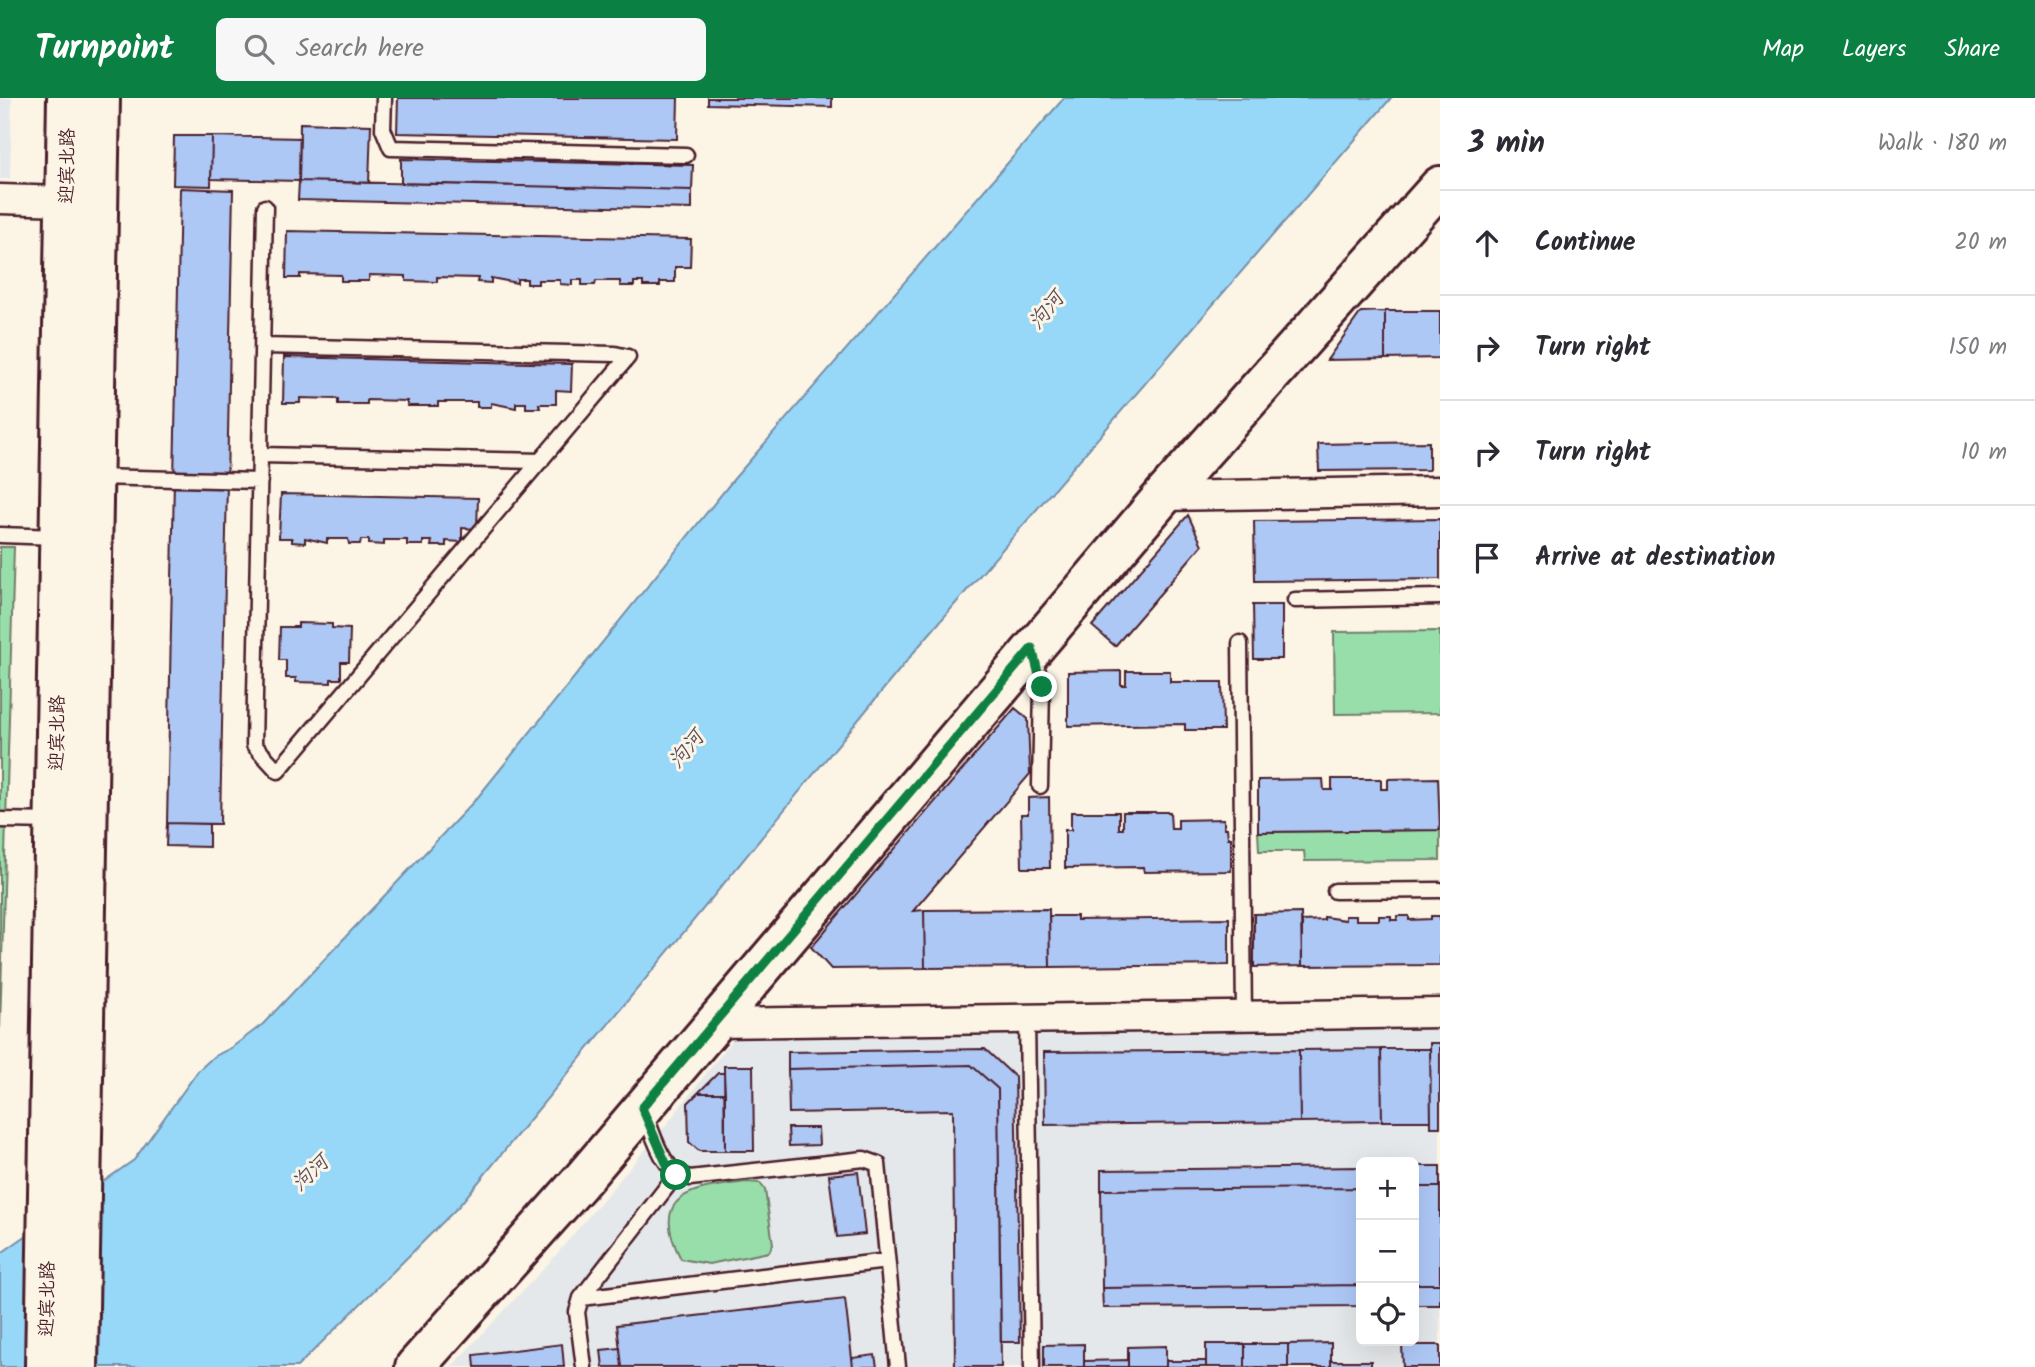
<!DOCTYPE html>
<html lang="en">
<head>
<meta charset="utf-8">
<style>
	:root { --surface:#fff; --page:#f7f7f7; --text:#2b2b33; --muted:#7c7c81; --line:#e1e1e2; --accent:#0b8043 }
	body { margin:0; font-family:Kalam,"LXGW WenKai TC",sans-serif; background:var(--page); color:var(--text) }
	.controls { position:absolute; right:21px; bottom:21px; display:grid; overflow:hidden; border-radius:10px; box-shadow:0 7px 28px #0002 }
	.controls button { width:63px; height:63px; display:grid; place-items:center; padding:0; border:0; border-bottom:2px solid var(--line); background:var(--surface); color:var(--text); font:35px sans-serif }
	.stop { position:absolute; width:21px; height:21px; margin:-16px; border:5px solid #0b8043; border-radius:50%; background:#fff }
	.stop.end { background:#0b8043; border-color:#fff; box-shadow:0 2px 7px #0008 }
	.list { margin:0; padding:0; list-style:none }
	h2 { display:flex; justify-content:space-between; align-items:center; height:91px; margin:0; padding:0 28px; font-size:30px }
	h2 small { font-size:23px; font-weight:400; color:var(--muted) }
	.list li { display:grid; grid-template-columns:46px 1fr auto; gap:21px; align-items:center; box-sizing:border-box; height:105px; padding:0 28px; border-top:2px solid var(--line) }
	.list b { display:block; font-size:26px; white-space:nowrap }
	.list em { font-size:23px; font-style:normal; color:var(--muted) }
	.icon { flex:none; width:38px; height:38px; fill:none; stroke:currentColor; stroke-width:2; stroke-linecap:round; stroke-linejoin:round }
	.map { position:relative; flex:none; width:1440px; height:1269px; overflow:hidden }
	header { display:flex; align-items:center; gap:42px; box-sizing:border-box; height:98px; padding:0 35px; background:var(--accent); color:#fff }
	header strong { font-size:33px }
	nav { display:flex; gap:38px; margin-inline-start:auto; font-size:24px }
	.search { width:490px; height:63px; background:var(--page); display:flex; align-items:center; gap:18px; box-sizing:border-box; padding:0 24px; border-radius:10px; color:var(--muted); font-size:26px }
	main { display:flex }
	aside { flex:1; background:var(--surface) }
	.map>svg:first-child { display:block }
</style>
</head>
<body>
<header>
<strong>Turnpoint</strong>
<div class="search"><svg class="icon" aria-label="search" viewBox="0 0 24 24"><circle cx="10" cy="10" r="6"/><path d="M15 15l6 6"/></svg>Search here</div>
<nav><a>Map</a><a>Layers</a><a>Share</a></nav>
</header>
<main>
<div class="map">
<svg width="1440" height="1269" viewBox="0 0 1440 1269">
	<rect width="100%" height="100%" fill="#fcf5e5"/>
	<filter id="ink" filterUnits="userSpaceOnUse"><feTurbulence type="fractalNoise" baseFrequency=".0143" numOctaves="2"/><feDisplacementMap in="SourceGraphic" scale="14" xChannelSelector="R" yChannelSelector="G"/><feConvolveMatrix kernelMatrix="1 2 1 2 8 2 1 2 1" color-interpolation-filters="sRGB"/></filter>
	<g filter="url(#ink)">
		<path fill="#e5e8ea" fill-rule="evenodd" d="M0,0h12l-2,81h-10z
			M1440,931v338h-989l98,-104 117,-138 71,-91zM1361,1064h53v179h-53z"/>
		<path fill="#98deaa" stroke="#717e6a" stroke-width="2" d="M0,449h14l-14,481z
			M1440,533v82l-105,1 -1,-82z
			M1440,732v30l-135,1 -1,-10h-45l-1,-19z
			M747,1084l13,1 5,7 8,54 -4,8 -60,12 -28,-5c-35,-68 16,-71 66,-77z"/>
		<path fill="#97d8f9" stroke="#788ea7" stroke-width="2" d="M1064,0h327l-472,548 -461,561 -161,160h-297v-113l134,-94 64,-89 15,-14 18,-9 32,-24 215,-227 255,-317z"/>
		<path fill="#aec8f6" stroke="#4a1f2b" stroke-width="2" d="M398,0h280l-1,41 -280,-6z
			M708,0h124v9l-124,-3z
			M300,25l71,2 -2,58 -70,-2z
			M174,38h38l-1,50 -38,-1z
			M212,38l88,2 -1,43 -88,-2z
			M401,61l292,6 -1,25 -291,-7z
			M299,83l393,9v19l-394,-9z
			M180,90l53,2 -13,634 -53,-1z
			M287,133l404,8 -1,28h-15v15h-15v4h-17v-4h-9v4h-14v-5h-24l-1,4h-13v-5h-10v5l-12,-1v-4h-22v4h-11v-5h-10v4l-26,-5v5l-14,-1 1,-4 -41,-1v5l-31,-1v-5l-37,-1v6h-28v-6l-41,-1v4h-14z
			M1385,213v48l-58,1 34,-48z
			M1385,213h55v47l-55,1z
			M284,259l288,7 -1,27 -15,-1v14h-17l1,4h-14v-5h-10v5l-25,-5v4h-14v-5h-39v4h-31v-5l-40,-1v4h-29v-5l-38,-1v5h-17z
			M1429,344v28l-110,1 -1,-27z
			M281,396l197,4 -1,31 -15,-1v14l-16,-1v5h-15l1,-5h-9v4h-16v-5h-23v5l-15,-1v-4h-8l-1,4h-11l-1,-5h-21v4l-22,-5v5l-13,-1v-4h-13z
			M1188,417l14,30 -87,101 -23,-20z
			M1440,421v60l-185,2 -1,-60z
			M1253,507h29v54h-28z
			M298,525l34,1v4l18,1 -1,33h-8v17h-10v4l-35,-1v-4h-10v-18h-7l1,-33h18z
			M1121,573v14h5v-14h44v11h52l1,48h-38v-6l-117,2v-54z
			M1015,610l13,11 2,55 -117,137 11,-1 1,58 -94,1 -20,-22z
			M1438,680l2,52 -182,2v-52l65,-1 1,11h8v-11h49v10h7v-10z
			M1049,699l1,71h-28l-1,-54h7v-16z
			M1071,714h48v17h4v-17h47l1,17h7v-9l46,-1v9h3l1,10h3v33l-87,1 -1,-5 -78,1v-38h6z
			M167,725l42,1v23l-43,-1z
			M1049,811l1,58 -125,1 -1,-58z
			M1301,815l1,53 -48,1v-53z
			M1049,818h28v4l152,-2v47l-179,2z
			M1345,818h11v4h23v-4h12v4h6v-4h12v4l22,-1v-3h9v49l-138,1v-45l22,-1v-3l21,3z
			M1430,945h10v84h-9z
			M985,951l30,28 5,265h-19l-3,-253 -27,-24 -183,4v-17z
			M1381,951l1,72 -82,1 -1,-72z
			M1381,951h49l1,72h-49z
			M1299,952l1,72 -255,3 -1,-73z
			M971,967l27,24 3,278h-46l-2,-257 -164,3 -1,-44z
			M724,968h29l1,85h-29z
			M718,975h6l1,20h-27z
			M698,995h27v58h-26l-10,-9 -1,-39z
			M788,1030h30l1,17 -30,1z
			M1414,1068h26v21h-26z
			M1361,1069v21l-260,2v-20z
			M858,1074l7,62 -28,3 -8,-62z
			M1414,1089h26v97h-26z
			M1361,1090v97l-259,3 -1,-98z
			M1414,1186h26v21h-26z
			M1361,1187v21l-258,2 -1,-20z
			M845,1201l8,68h-231l-5,-42z
			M1331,1245v24h-43v-23z
			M562,1246l2,23h-89l-1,-12z
			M1084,1246v23h-40v-22z
			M1206,1246h39v23h-39z
			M1245,1246h43v23h-43z
			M1402,1247h38v22h-37z
			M1166,1248v21h-38v-20z
			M620,1250l2,19h-19l-2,-17z
			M875,1257l2,12h-24l-1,-9z
			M1128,1262v7h-44v-6z
			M1166,1263h40v6h-40z
			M1331,1263h40v6h-40z"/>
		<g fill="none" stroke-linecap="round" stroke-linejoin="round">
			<g stroke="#4a1f2b" stroke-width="19">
				<path id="lane" d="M384,0l-1,31 8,19 295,7
					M263,248l352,8 13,3 -350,414 -24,-26 11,-538
					M260,357l281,6
					M94,379l166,4
					M0,437l58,2
					M1295,502l145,-3
					M1240,545l4,373
					M1034,559l8,30 -2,99
					M0,722l55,1
					M1335,793l105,-1
					M1027,921l5,348
					M644,1014c11,25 17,60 46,66l174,-19 14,5 20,203
					M581,1200l306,-37
					M584,1269l-7,-55 4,-14 95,-123"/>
			</g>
			<g stroke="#4a1f2b" stroke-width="33">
				<path id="street" d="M0,101l65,2
					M1163,398l277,-5
					M715,925l725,-10"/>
			</g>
			<g stroke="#4a1f2b" stroke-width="44">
				<path id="secondary" d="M45,1269l22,-1269
					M78,1269l22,-1269
					M415,1269l165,-185 583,-686 277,-310"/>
			</g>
			<use href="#lane" stroke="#fcf5e5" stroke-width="14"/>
			<use href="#street" stroke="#fcf5e5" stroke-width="28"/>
			<use href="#secondary" stroke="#fcf5e5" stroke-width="38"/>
		</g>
	</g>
	<g fill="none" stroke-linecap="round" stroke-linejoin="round" filter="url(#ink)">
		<path stroke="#0b8043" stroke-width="9" d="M676,1077l-10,-12 -24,-55 390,-460 10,39"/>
	</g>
	<g text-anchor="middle" stroke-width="6" stroke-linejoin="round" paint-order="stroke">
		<g font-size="19" fill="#4a1f2b" stroke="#fcf5e5">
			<text transform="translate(66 68) rotate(-89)" y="7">迎宾北路</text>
			<text transform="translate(56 635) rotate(-89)" y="7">迎宾北路</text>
			<text transform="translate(46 1201) rotate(-89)" y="7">迎宾北路</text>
		</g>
		<g font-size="21" font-style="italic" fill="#5d4d5e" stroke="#fcf5e5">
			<text transform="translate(1046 212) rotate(-51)" y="7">泃河</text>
			<text transform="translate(686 651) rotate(-51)" y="7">泃河</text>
			<text transform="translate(310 1075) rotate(-44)" y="7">泃河</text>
		</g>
	</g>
</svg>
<div class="controls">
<button>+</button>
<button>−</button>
<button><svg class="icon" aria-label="locate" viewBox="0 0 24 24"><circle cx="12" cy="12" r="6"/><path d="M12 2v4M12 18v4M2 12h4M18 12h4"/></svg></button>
</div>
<div class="stop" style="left:676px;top:1077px"></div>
<div class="stop end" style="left:1042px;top:589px"></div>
</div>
<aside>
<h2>3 min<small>Walk · 180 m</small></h2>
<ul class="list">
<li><svg class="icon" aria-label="ahead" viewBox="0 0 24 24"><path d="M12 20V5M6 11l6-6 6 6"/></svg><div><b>Continue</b></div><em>20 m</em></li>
<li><svg class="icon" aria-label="right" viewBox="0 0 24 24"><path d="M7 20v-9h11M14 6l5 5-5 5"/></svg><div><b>Turn right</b></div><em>150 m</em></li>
<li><svg class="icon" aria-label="right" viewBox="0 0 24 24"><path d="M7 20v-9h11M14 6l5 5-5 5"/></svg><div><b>Turn right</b></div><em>10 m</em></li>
<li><svg class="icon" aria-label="arrive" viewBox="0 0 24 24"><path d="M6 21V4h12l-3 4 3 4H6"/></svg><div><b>Arrive at destination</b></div></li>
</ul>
</aside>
</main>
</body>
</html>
